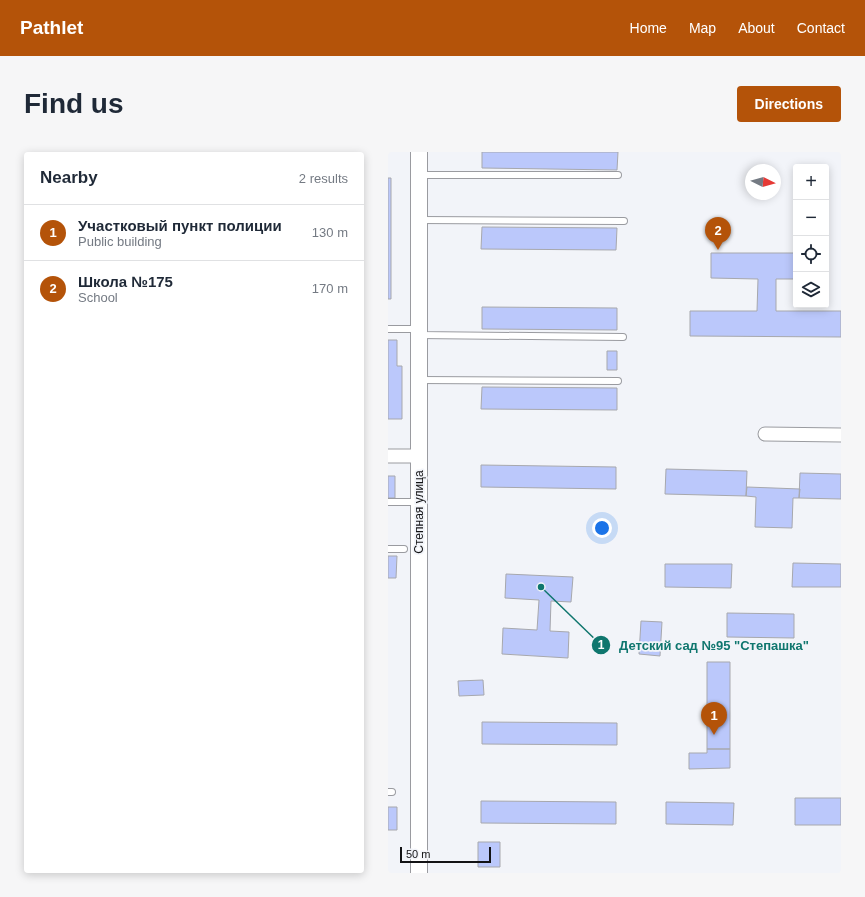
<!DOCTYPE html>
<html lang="en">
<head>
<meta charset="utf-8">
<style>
	:root { --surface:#fff; --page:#f6f6f7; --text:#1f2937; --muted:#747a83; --line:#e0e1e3; --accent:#b45309 }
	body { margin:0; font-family:Helvetica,sans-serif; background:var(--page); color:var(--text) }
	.controls { position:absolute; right:12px; top:12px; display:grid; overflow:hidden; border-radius:4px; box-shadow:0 2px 10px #0003 }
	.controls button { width:36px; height:36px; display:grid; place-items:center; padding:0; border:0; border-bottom:1px solid var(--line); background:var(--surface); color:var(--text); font:20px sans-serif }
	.compass { position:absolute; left:357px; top:12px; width:36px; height:36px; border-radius:50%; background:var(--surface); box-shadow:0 2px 10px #0003; rotate:95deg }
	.scale { position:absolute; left:12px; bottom:10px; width:91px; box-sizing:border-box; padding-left:4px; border:2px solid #131315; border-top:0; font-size:11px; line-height:14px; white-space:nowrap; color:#131315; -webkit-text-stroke:3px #f2f4f9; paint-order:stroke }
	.you { position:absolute; left:214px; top:376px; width:14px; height:14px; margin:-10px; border:3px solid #fff; border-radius:50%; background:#1a73e8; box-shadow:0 0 0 6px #1a73e833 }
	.badge { display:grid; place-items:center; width:26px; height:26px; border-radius:50%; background:var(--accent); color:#fff; font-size:13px; font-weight:700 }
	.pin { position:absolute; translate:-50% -33px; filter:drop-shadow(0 1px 2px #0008) }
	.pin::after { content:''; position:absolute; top:21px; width:14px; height:12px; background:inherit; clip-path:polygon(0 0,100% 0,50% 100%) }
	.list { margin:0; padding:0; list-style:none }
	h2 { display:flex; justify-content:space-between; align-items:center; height:52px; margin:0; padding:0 16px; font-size:17px }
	h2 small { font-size:13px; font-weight:400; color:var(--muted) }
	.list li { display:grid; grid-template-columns:26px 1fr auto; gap:12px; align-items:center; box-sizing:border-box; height:56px; padding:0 16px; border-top:1px solid var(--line) }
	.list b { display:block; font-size:15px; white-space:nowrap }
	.list p { margin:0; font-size:13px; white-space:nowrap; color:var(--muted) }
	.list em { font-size:13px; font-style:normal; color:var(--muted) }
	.icon { flex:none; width:22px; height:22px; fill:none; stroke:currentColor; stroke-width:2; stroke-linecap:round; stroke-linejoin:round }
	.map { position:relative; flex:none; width:453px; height:721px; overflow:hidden; border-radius:4px }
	header { display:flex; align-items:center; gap:24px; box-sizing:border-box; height:56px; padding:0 20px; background:var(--accent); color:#fff }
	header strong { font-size:19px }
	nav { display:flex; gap:22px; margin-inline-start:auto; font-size:14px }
	.intro { display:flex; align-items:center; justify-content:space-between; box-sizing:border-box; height:96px; padding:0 24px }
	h1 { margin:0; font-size:28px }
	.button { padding:10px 18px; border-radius:4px; background:var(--accent); color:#fff; font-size:14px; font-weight:700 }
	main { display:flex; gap:24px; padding:0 24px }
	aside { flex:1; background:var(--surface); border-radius:4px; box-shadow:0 2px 10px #0003 }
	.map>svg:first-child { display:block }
</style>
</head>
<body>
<header>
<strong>Pathlet</strong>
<nav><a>Home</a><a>Map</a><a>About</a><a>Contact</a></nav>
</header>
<div class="intro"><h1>Find us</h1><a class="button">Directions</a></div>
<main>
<aside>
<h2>Nearby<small>2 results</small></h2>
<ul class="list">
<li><span class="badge">1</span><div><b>Участковый пункт полиции</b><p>Public building</p></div><em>130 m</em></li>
<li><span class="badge">2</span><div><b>Школа №175</b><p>School</p></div><em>170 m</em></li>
</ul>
</aside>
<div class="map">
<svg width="453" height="721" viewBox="0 0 453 721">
	<rect width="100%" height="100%" fill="#f2f4f9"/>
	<path fill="#bbc8fb" stroke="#a7a8ad" d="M94,0h136l-1,18 -135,-2z
		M0,26h3v121h-3z
		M94,75l135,1 -1,22 -135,-1z
		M323,101h85v26h-20v32h65v26l-151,-1v-25h67l1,-32 -47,-1z
		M94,155l135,1v22l-135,-1z
		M0,188h9v26h5v53h-14z
		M219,199h10v19h-10z
		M94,235l135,1v22l-136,-1z
		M93,313l135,2v22l-135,-2z
		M278,317l81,2 -1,25 -81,-2z
		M412,321l41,1v25l-42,-1z
		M0,324h7v22h-7z
		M359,335l53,2 -1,9h-6l-1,30 -37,-1 1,-30 -10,-1z
		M0,404h9l-1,22h-8z
		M405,411l48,1v23h-49z
		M277,412h67l-1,24 -66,-1z
		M118,422l67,3 -2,25 -20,-1 -1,30 19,1 -1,26 -66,-4 1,-26 34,2 2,-30 -34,-2z
		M339,461l67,1v24l-67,-1z
		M253,469l21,1 -2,34 -21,-2z
		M319,510h23v87h-23z
		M95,528l1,15 -25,1 -1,-15z
		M94,570l135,1v22l-135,-1z
		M319,597h23v19l-41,1v-16h18z
		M407,646h46v27h-46z
		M93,649l135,1v22l-135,-1z
		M278,650l68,1 -1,22 -67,-1z
		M0,655h9v23h-9z
		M90,690h22v25h-22z"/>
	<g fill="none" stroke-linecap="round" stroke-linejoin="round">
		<g stroke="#9a9ba0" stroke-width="8">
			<path id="service" d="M31,23h199
				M32,68l204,1
				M0,177h31
				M31,183l204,2
				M32,228l198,1
				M0,350h31
				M0,397h16
				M0,640h4"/>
		</g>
		<g stroke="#9a9ba0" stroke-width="15">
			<path id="minor" d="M377,282l76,1
				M0,304h31"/>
		</g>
		<g stroke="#9a9ba0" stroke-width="18">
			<path id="tertiary" d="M31,0v721"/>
		</g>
		<use href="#service" stroke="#fff" stroke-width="6"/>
		<use href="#minor" stroke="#fff" stroke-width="13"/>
		<use href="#tertiary" stroke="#fff" stroke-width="16"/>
	</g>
	<g text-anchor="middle" stroke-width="3.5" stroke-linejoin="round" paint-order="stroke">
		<g font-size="12" fill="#131315" stroke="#f2f4f9">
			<text transform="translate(31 360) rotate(-90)" y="4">Степная улица</text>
		</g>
	</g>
	<path fill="none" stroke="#0f766e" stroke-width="1.5" d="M153 435L213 493"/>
	<g fill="#0f766e" stroke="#f2f4f9" stroke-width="1.5">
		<circle cx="153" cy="435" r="4"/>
		<circle cx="213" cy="493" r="10"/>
	</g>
	<g font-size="12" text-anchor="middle" font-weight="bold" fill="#fff">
		<text x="213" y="497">1</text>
	</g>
	<g font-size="13" text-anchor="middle" font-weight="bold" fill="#0f766e" stroke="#f2f4f9" stroke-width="3.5" stroke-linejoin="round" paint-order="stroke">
		<text x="326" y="498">Детский сад №95 "Степашка"</text>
	</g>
</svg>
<div class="controls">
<button>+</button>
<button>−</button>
<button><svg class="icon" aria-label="locate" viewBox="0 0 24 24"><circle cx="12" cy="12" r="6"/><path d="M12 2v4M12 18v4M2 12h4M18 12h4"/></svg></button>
<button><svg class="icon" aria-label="layers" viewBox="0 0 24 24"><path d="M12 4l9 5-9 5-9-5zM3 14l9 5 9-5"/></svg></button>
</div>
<svg class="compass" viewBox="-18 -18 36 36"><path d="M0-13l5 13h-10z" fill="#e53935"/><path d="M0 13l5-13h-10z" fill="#747a83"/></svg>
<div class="scale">50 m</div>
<div class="you"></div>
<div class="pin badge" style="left:326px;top:583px">1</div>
<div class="pin badge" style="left:330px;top:98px">2</div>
</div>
</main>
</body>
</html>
